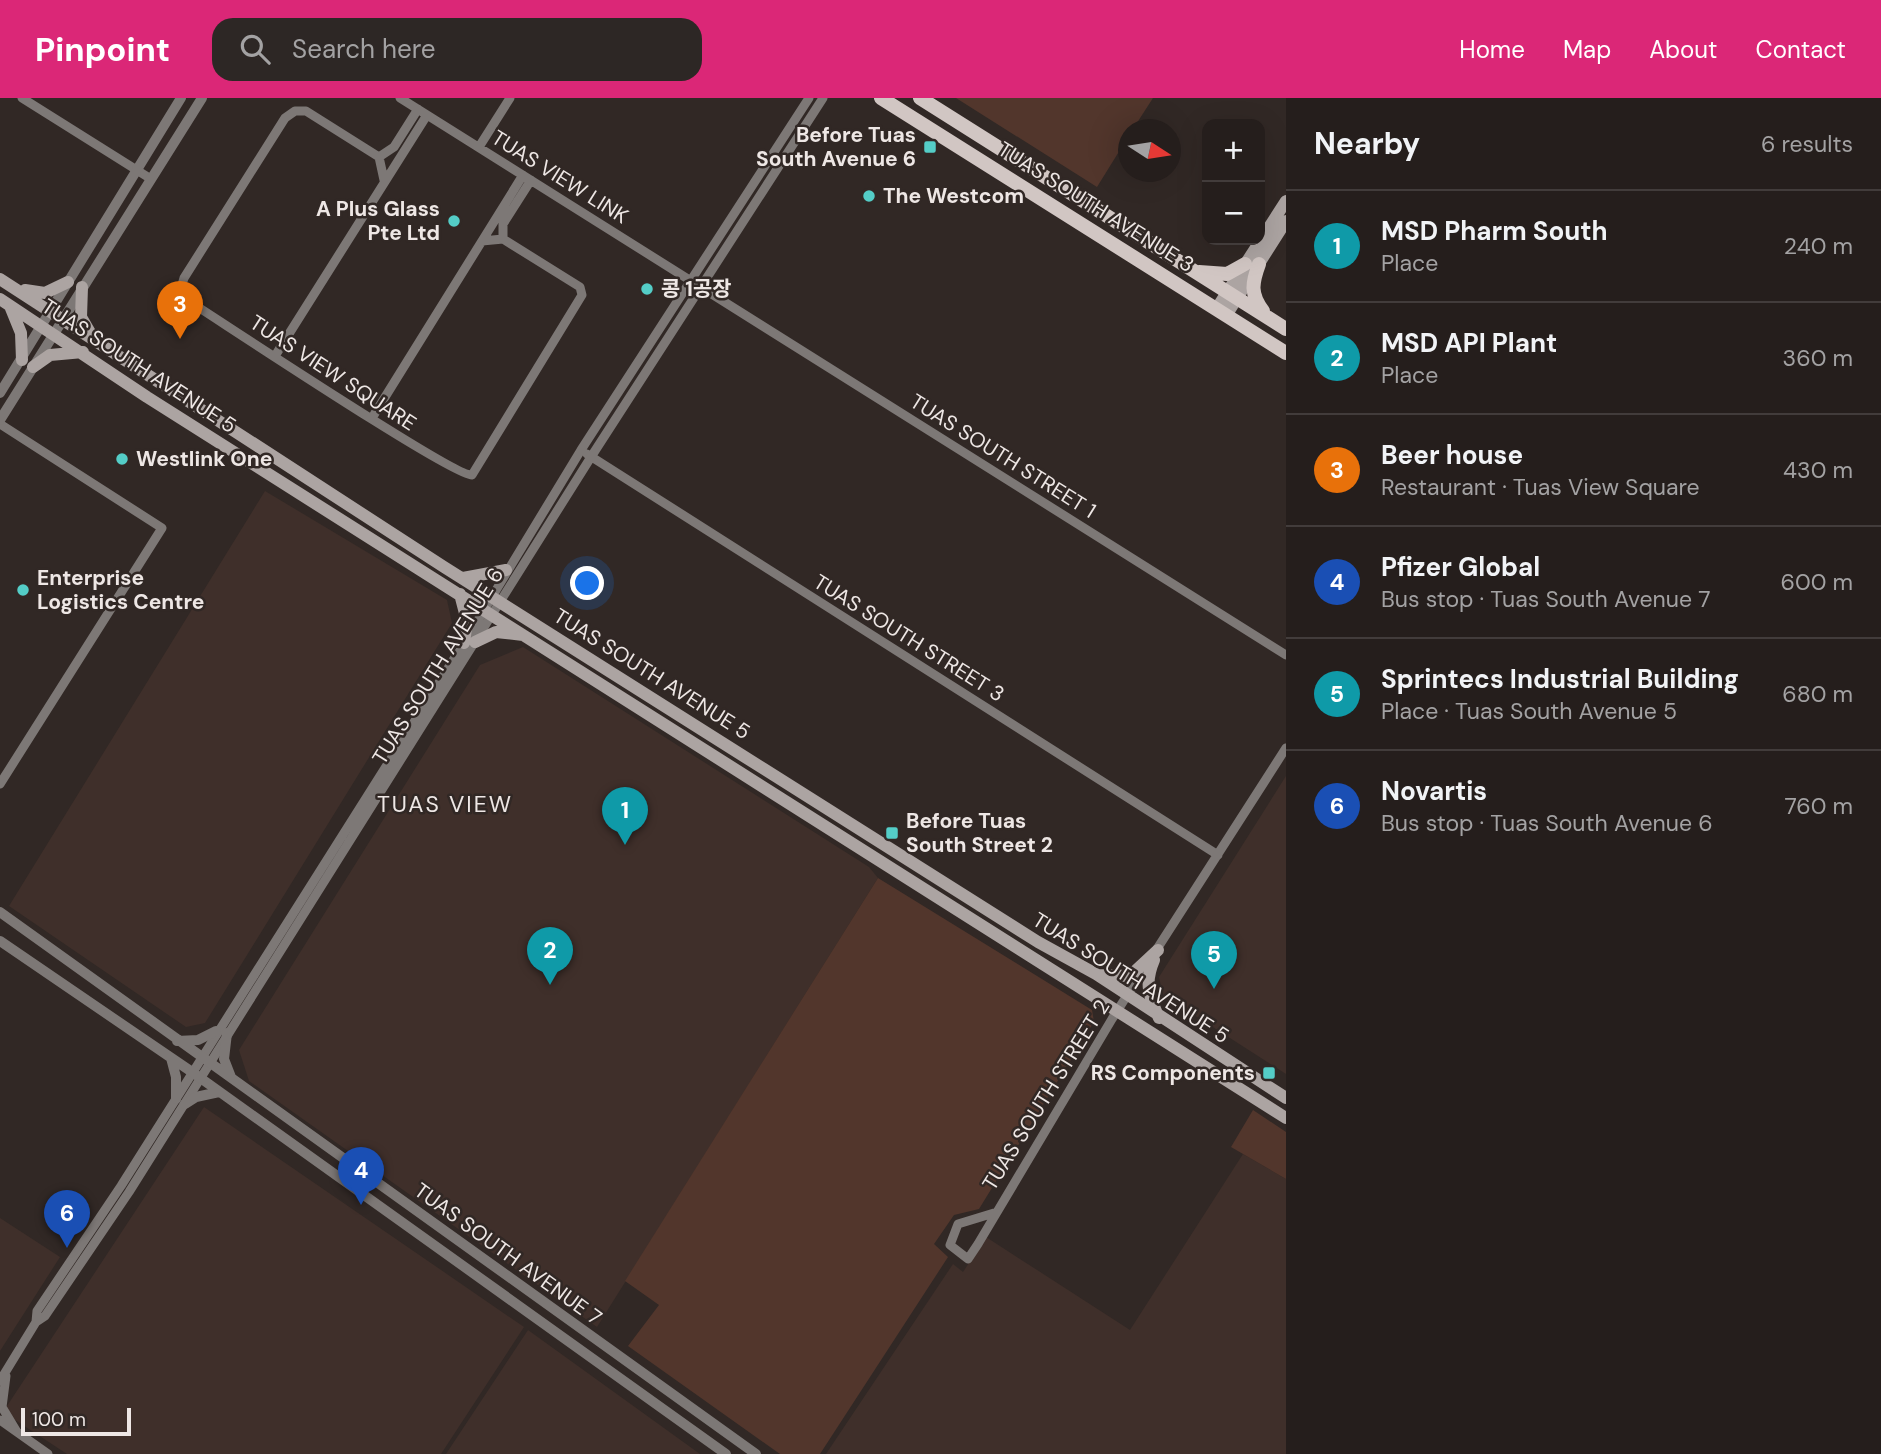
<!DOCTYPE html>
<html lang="en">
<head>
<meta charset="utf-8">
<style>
	:root { --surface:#251e1c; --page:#2d2725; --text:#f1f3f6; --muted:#a3a2a3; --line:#423c3b; --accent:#db2777 }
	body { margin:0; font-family:"DM Sans","Noto Sans KR",sans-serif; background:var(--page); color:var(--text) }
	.controls { position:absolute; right:21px; top:21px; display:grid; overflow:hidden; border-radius:14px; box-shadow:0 7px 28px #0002 }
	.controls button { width:63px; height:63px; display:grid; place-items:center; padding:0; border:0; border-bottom:2px solid var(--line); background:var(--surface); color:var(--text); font:35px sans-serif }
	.compass { position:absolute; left:1118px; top:21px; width:63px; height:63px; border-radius:50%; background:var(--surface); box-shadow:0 7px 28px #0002; rotate:102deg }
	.scale { position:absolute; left:21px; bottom:18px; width:110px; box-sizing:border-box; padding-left:7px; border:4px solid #eee7e5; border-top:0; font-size:19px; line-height:24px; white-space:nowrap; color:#eee7e5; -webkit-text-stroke:5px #312825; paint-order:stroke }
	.you { position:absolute; left:588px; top:486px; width:24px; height:24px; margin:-18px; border:5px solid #fff; border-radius:50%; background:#1a73e8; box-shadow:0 0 0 10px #1a73e833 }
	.badge { display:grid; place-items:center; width:46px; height:46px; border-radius:50%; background:var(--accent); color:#fff; font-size:23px; font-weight:700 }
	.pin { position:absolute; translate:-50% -58px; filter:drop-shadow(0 2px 4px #0008) }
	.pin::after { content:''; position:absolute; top:37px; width:24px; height:21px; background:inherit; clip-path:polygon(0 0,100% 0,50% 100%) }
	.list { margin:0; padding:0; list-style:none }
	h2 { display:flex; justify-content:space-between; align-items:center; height:91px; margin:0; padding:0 28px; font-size:30px }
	h2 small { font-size:23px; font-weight:400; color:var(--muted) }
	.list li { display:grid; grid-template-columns:46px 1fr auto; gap:21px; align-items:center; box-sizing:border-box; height:112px; padding:0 28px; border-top:2px solid var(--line) }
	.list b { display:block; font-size:26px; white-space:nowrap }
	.list p { margin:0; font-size:23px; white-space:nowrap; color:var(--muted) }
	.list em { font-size:23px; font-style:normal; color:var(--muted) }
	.icon { flex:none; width:38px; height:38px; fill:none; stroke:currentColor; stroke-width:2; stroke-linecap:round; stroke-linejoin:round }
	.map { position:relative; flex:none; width:1286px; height:1356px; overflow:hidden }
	header { display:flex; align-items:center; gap:42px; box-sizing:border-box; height:98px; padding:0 35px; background:var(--accent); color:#fff }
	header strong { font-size:33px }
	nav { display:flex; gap:38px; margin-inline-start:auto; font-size:24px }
	.search { width:490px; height:63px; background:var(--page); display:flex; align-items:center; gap:18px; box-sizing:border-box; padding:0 24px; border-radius:21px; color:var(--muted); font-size:26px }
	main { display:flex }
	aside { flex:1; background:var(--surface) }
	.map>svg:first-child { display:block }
</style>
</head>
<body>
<header>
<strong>Pinpoint</strong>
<div class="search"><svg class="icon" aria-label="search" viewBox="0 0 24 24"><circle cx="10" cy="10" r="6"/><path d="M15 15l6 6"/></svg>Search here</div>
<nav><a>Home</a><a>Map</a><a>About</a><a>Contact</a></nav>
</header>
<main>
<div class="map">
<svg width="1286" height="1356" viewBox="0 0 1286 1356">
	<rect width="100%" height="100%" fill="#312825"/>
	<path fill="#3f2f2a" d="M265,393l182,109 5,23 -247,400 -19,4 -177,-121z
		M523,549l346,220 9,11 -281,449 -348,-246 -10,-31 241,-385z
		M1286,678v298l-123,-79 -4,-18z
		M204,1009l320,220 -83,127h-374l-64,-42z
		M1243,1056l43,25v275h-460l127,-190 10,8 23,-35 144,93z
		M0,1120l60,39 -60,94z
		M528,1232l172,124h-254z"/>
	<path fill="#52362c" d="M956,0h197l-20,31 -5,1v7l-31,50z
		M878,780l214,132 2,12 -115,187 -25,6 -20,29 14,13 -128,197h-40l-152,-108 31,-41 -34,-24z
		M1253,1012l33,22v47l-55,-32z"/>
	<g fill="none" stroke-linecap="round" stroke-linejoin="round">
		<path stroke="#7d7876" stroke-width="9" d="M22,0l129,81
			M400,0l886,557
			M479,49l31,-49
			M379,59l-73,-46h-11l-10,7 -101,160 -3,10 3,10c35,22 270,179 288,177l110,-180 -2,-8 -77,-48 -21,2
			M379,59l15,-10 24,-38
			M379,59l5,23
			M503,141v-15l28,-44
			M275,258l152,-241
			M372,320l151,-243
			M0,326l162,104 -162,256
			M587,356l631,401
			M994,1115l-36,11 -8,21 18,14 10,-15 134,-225 174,-271
			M36,1224l9,-6 84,-124 462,-735 232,-359
			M6,1278l-4,31 15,25
			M0,1283l36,-59 1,-11 84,-125 343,-543 117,-193 228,-352
			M0,1322l48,34"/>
		<path stroke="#7d7876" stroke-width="10" d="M0,295l181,-295
			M0,322l202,-322
			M0,814l756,542
			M0,843l192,131 534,382
			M227,935l-3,26 7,18
			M177,943l21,-1 18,-9
			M171,960l5,19v22
			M185,1006l11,-7 23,-5"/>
		<path stroke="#aca4a2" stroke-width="12" d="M0,181l444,288 594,375 58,32 190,124
			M82,189l-1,30 11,19
			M25,192l20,3 23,-11
			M0,201l147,98 1139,721
			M10,208l11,27 1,27
			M1217,210l69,-107
			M1227,216l59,-93
			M33,269l17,-12 33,-3
			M463,480l43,-8
			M460,496l7,27 -3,22
			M475,544l21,-10 27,3
			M1154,862c-10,23 -5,36 5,58
			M1099,877l31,1 28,-26"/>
		<path stroke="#d1c6c3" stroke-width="14" d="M881,0l405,255
			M920,0l366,231
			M1259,166c-7,19 -9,30 4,47
			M1199,174l28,2 18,-10"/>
	</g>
	<g fill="#54cdc7" stroke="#312825" stroke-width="2.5">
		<rect x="923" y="42" width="14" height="14" rx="3.5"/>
		<circle cx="869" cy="98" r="7"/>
		<circle cx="454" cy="123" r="7"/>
		<circle cx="647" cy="191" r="7"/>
		<circle cx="122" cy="361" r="7"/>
		<circle cx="23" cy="492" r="7"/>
		<rect x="885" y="728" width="14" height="14" rx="3.5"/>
		<rect x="1262" y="968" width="14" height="14" rx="3.5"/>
	</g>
	<g text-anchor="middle" stroke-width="5" stroke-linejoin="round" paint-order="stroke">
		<g font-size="21" font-weight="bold" fill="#eee7e5" stroke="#312825" text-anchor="start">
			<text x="916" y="44" text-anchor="end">Before Tuas<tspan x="916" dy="24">South Avenue 6</tspan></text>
			<text x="883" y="105">The Westcom</text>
			<text x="440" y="118" text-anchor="end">A Plus Glass<tspan x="440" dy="24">Pte Ltd</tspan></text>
			<text x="661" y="198">콩 1공장</text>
			<text x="136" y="368">Westlink One</text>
			<text x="37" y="487">Enterprise<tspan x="37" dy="24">Logistics Centre</tspan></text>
			<text x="906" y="730">Before Tuas<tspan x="906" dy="24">South Street 2</tspan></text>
			<text x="1255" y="982" text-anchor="end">RS Components</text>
		</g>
		<g font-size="21" fill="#eee7e5" stroke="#312825">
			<text transform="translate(560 79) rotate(32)" y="7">TUAS VIEW LINK</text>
			<text transform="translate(1096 109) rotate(32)" y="7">TUAS SOUTH AVENUE 3</text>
			<text transform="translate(139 268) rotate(33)" y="7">TUAS SOUTH AVENUE 5</text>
			<text transform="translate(333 275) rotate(33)" y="7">TUAS VIEW SQUARE</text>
			<text transform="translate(1003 358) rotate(32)" y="7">TUAS SOUTH STREET 1</text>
			<text transform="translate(909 540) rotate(32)" y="7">TUAS SOUTH STREET 3</text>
			<text transform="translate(438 568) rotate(-58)" y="7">TUAS SOUTH AVENUE 6</text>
			<text transform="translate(652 576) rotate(32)" y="7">TUAS SOUTH AVENUE 5</text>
			<text transform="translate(1131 880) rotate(32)" y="7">TUAS SOUTH AVENUE 5</text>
			<text transform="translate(1046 997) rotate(-58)" y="7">TUAS SOUTH STREET 2</text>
			<text transform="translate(508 1156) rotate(36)" y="7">TUAS SOUTH AVENUE 7</text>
		</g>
		<g font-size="23" letter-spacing="2" fill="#eee7e5" stroke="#312825">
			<text x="445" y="714">TUAS VIEW</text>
		</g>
	</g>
</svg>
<div class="controls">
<button>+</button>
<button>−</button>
</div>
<svg class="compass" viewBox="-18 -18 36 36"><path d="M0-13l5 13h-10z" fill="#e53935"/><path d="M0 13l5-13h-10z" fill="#a3a2a3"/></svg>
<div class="scale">100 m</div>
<div class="you"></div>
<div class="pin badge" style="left:625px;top:747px;background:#0f9aa8">1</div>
<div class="pin badge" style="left:550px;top:887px;background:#0f9aa8">2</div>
<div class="pin badge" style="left:180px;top:241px;background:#e8710a">3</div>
<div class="pin badge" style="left:361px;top:1107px;background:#1a4fb4">4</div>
<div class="pin badge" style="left:1214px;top:891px;background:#0f9aa8">5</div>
<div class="pin badge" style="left:67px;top:1150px;background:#1a4fb4">6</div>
</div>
<aside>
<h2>Nearby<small>6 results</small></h2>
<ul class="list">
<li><span class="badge" style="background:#0f9aa8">1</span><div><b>MSD Pharm South</b><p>Place</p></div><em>240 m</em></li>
<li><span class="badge" style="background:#0f9aa8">2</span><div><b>MSD API Plant</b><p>Place</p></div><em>360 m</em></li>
<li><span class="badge" style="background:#e8710a">3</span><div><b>Beer house</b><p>Restaurant · Tuas View Square</p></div><em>430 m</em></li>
<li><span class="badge" style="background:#1a4fb4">4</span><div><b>Pfizer Global</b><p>Bus stop · Tuas South Avenue 7</p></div><em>600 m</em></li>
<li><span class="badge" style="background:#0f9aa8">5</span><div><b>Sprintecs Industrial Building</b><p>Place · Tuas South Avenue 5</p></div><em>680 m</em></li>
<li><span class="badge" style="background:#1a4fb4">6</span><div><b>Novartis</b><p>Bus stop · Tuas South Avenue 6</p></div><em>760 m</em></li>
</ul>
</aside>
</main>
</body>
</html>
